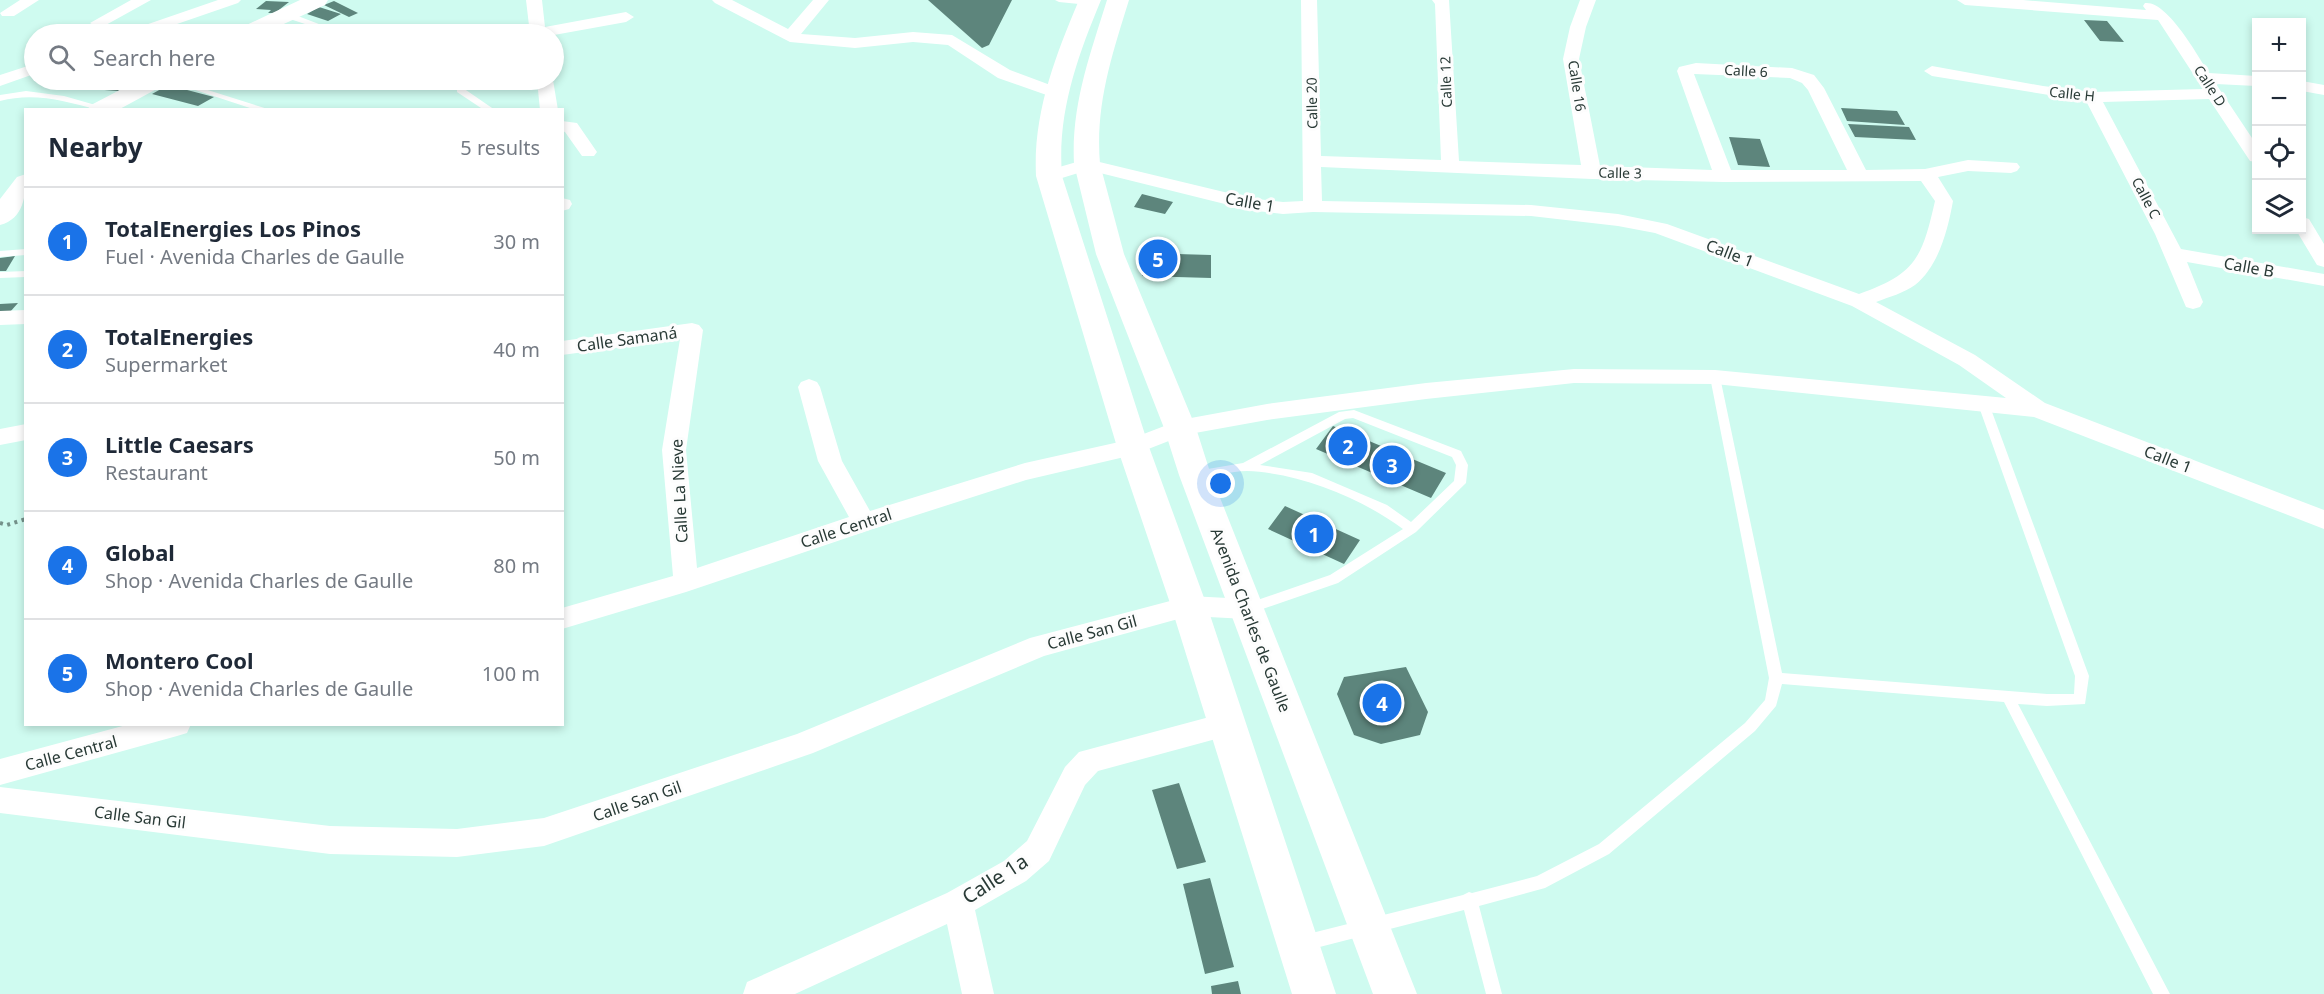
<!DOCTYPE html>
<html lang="en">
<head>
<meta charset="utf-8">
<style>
	:root { --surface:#fff; --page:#f2f2f3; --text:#1f2937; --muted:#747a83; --line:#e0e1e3; --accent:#1a73e8 }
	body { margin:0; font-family:"Noto Sans",sans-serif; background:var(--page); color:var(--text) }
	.controls { position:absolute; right:18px; top:18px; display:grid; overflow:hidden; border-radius:0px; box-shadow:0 3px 9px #0003 }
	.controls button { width:54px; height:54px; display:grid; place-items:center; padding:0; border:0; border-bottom:2px solid var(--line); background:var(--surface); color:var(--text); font:30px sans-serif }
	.you { position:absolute; left:1221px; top:484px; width:21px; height:21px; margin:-15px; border:4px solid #fff; border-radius:50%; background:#1a73e8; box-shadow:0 0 0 9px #1a73e833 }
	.badge { display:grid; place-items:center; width:39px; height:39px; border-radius:50%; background:var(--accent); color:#fff; font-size:20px; font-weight:700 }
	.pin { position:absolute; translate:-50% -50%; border:3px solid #fff; box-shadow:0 2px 6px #0006 }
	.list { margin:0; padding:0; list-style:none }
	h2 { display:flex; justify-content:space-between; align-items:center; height:78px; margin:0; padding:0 24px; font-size:26px }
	h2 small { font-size:20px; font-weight:400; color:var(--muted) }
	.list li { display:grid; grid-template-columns:39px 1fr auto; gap:18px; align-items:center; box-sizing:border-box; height:108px; padding:0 24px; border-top:2px solid var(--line) }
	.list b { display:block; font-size:22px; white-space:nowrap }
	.list p { margin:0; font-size:20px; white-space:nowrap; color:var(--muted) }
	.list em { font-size:20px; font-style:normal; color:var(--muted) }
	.icon { flex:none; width:33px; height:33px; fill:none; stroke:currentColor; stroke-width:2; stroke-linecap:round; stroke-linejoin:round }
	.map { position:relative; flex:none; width:2324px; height:994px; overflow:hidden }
	.search { position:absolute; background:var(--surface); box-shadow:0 3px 9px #0003; left:24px; top:24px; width:540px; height:66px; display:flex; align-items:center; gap:15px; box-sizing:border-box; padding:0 21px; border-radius:33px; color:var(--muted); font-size:22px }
	.panel { position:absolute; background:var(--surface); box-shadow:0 3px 9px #0003; left:24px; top:108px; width:540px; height:618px; border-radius:0px }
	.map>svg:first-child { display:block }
</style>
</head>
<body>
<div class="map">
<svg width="2324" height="994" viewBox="0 0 2324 994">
	<rect width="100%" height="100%" fill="#cffbf0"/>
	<path fill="#5d857c" d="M928,0h84l-23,45 -7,3z
		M266,1l23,1 -14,11h-7l3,-3 -15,-1z
		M334,1l24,12 -9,4 -25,-12z
		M319,7l22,7 -13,7 -21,-7z
		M2084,20l23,1 17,21 -24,-1z
		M88,80h45l-15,11 -41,-3z
		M168,85l46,12 -16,9 -46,-12z
		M1841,108l56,3 8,14 -58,-4z
		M1848,124l61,3 7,13 -61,-3z
		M1729,137l31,2 10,28 -32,-2z
		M1142,194l31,8 -8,12 -31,-7z
		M1143,253l68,2v23l-69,-2z
		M15,256l-9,15h-6v-13z
		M18,303l-8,9 -10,1v-9z
		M1333,426l113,47 -15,25 -115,-49z
		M1285,506l75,34 -16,24 -76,-35z
		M1406,667l22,45 -8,23 -39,9 -27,-9 -17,-41 7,-17z
		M1179,783l27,79 -29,7 -25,-79z
		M1210,878l24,89 -29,7 -22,-90z
		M1238,981l3,13h-29l-1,-8z"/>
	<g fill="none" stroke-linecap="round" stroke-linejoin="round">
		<path stroke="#74918a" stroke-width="4" stroke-dasharray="3 4.5" stroke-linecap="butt" d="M0,523l7,2 19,-6"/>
		<path fill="#fff" fill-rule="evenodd" d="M1055,0h27l11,3 -4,2 -30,-3z
			M284,13h6l55,21h-10l-51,-17z
			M165,80h11l95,30h-15z
			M457,88h6l32,22h-11l-27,-18z
			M26,91l38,5 42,12 -8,2c-33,-9 -64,-18 -98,-9v-6z
			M26,249v6l-26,2v-6z
			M26,271v6l-26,1v-6z
			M1715,373l5,4 62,296 265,21h27l1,-18 -97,-272 6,-4 4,1 101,275 -4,28 -38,2 -29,-2 152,290h-17l-149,-292 -222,-18 -6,22 -21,25 -146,123 -64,34 -66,18 23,88h-16l-22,-84 -160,41 -6,-3 -2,-5 2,-5 6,-3 159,-40 6,-3 3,1 65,-17 62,-32 146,-121 20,-23 4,-22 -59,-301z
			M1354,410l107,41 7,14 -2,18 -50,49 -78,51 -90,31 -5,-1 -1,-4 1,-4 87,-30 73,-46c-42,-31 -103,-56 -156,-58 -16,0 -35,6 -51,8l-6,-4 6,-4 47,-8 96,-51zM1353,418l99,39 4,8 -2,16 -43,41 -24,-17 -75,-32 -52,-8 85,-46z"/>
		<path fill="#fff" fill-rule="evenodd" d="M20,0h19l-25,16h-12l-2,-3z
			M131,0h20l-47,26 -6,2 -8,-5z
			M218,0h23l-3,3 -90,31h-22l2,-3z
			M526,0h16l3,27 81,-15 8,5 -8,5 -72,13 -24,-1z
			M712,0h20l56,29 25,-29h16l-28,34 54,4 58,-6 39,3 58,35 51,19 3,4 -3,4 -6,1 -57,-20 -50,-33 -35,-3 -58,6 -65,-6 -75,-39z
			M1301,0h16l4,156 120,4 -6,-156 -3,-4h17l10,161 122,4 -18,-106 7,-32 10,-27h16l-10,27 -7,32 21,107 112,4 -35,-99 2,-4 17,-4 96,5 22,7 10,13 42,82 59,-1 43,-9 49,3 3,4 -3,4 -6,2 -43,-2 -30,6 15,24c-5,28 -14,65 -38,84 -11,8 -26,12 -39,17l99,53 70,48 279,107v19l-290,-112 -319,-33 -141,-1 -148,16 -159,21 -83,15 -51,20 -107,25 -153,49 -187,63 -124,37v-21l111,-32 -11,-126 18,-111 -118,16v-14l130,-18 7,2 4,5 -17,120 11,118 152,-51 -31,-56 -20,-74 3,-5 8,-3 8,3 3,5 22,74 28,50 155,-48 103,-23 52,-20 87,-16 159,-21 148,-14 141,1 291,28 -47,-33 -107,-59 -197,-73 -37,-7 -87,-10 -218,-4 -30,2 -34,-4 -161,-40 -39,12 -7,-2 -2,-4 2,-4 45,-13 162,39 34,4 20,-1zM1694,74l96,4 12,5 6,7 39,80h-116zM1321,167l271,12 132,3 197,-1 14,20c-13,58 -20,73 -76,93l-192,-70 -49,-10 -87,-9 -209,-4z
			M1957,0h66l123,10 -3,-4 2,-3c22,-3 53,53 64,70l47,3v10l-40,-2 40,60v18l-6,-1 -41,-62 -106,3 78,147 143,25v12l-137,-24 16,40 -3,5 -7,2 -7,-2 -31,-73 -69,-133 -154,-25 -8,-5 8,-5 111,20 49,6 111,-3 -45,-69 -193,-15z
			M34,64v10l-34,12v-11z
			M537,80h16l5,30h-18z
			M2302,81l22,4v10l-22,-4z
			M562,121l15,2 20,29 -3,4h-12l-17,-24 -3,-1z
			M562,198l8,2 2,4 -3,5 -7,2z
			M2302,217l7,2 15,25v23l-7,-2 -21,-35h6z
			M26,310v14l-26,1v-14z
			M26,424v16l-26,5v-16z
			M1189,596l58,3 9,3 4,7 -4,7 -9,3 -58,-3 -145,40 -231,97 -269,93 -87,11 -127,-3 -330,-41v-26l330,39 127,3 87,-11 253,-84 233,-96z
			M1228,712l10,3 4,9 -4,9 -140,38 -13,14 -36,76 -23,20 -51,29 19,84h-32l-15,-70 -152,70h-52l4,-12 200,-89 57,-32 23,-20 38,-74 14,-15z
			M130,724h61l-4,9 -10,3 -177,49v-26z"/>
		<path fill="#fff" fill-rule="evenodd" d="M300,0h28l-3,5 -63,29h-27l3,-5z
			M139,80h29l-4,5 -46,25h-31l4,-5z
			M26,174c0,21 -2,45 -26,51v-26l17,-22z"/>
		<path fill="#fff" fill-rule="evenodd" d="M1079,0h22c-24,58 -44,113 -39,176l87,271 58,159 129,388h-44l-121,-388 -54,-159 -81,-271c-3,-63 19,-119 43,-176z
			M1107,0h22c-17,55 -34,105 -29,164l24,90 72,174 15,47 206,519h-44l-194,-519 -15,-47 -68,-174 -22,-90c-3,-59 16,-109 33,-164z"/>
	</g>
	<g text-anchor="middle" stroke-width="6" stroke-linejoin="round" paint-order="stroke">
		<g font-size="14" fill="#293a36" stroke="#fdfdfd">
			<text transform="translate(1746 71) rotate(3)" y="5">Calle 6</text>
			<text transform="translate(1446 82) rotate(-92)" y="5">Calle 12</text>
			<text transform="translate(1577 86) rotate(81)" y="5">Calle 16</text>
			<text transform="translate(2210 86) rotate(57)" y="5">Calle D</text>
			<text transform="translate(2072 94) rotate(6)" y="5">Calle H</text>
			<text transform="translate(1312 103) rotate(-91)" y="5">Calle 20</text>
			<text transform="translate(1620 173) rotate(1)" y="5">Calle 3</text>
			<text transform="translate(2146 198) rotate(62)" y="5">Calle C</text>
		</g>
		<g font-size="16" fill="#293a36" stroke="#fdfdfd">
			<text transform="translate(1250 202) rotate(10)" y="6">Calle 1</text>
			<text transform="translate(1730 253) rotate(21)" y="6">Calle 1</text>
			<text transform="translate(2249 267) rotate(10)" y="6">Calle B</text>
			<text transform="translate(627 339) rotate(-8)" y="6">Calle Samaná</text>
			<text transform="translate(2168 459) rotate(21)" y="6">Calle 1</text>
			<text transform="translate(679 491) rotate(-93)" y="6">Calle La Nieve</text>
			<text transform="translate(846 528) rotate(-18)" y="6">Calle Central</text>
			<text transform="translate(1251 620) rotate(69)" y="6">Avenida Charles de Gaulle</text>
			<text transform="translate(1092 632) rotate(-15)" y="6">Calle San Gil</text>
			<text transform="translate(71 753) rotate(-15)" y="6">Calle Central</text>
			<text transform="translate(637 801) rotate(-19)" y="6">Calle San Gil</text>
			<text transform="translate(140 817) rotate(7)" y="6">Calle San Gil</text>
		</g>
		<g font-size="20" fill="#293a36" stroke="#fdfdfd">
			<text transform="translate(995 879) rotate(-33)" y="7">Calle 1a</text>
		</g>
	</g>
</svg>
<div class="controls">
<button>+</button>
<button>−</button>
<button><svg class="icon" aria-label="locate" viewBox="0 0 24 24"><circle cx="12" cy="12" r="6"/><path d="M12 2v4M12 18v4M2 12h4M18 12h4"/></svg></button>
<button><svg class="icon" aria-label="layers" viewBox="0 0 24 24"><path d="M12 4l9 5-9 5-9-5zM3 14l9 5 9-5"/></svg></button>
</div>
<div class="you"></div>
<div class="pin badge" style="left:1314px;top:534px">1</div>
<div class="pin badge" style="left:1348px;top:446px">2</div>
<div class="pin badge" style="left:1392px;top:465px">3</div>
<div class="pin badge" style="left:1382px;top:703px">4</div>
<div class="pin badge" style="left:1158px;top:259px">5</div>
<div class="search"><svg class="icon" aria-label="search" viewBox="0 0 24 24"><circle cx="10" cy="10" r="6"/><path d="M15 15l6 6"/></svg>Search here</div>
<section class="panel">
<h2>Nearby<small>5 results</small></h2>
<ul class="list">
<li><span class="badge">1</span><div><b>TotalEnergies Los Pinos</b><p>Fuel · Avenida Charles de Gaulle</p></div><em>30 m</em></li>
<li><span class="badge">2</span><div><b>TotalEnergies</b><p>Supermarket</p></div><em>40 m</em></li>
<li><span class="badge">3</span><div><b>Little Caesars</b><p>Restaurant</p></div><em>50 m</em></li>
<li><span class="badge">4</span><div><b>Global</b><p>Shop · Avenida Charles de Gaulle</p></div><em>80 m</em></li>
<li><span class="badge">5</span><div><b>Montero Cool</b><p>Shop · Avenida Charles de Gaulle</p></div><em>100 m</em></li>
</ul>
</section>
</div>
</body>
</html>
